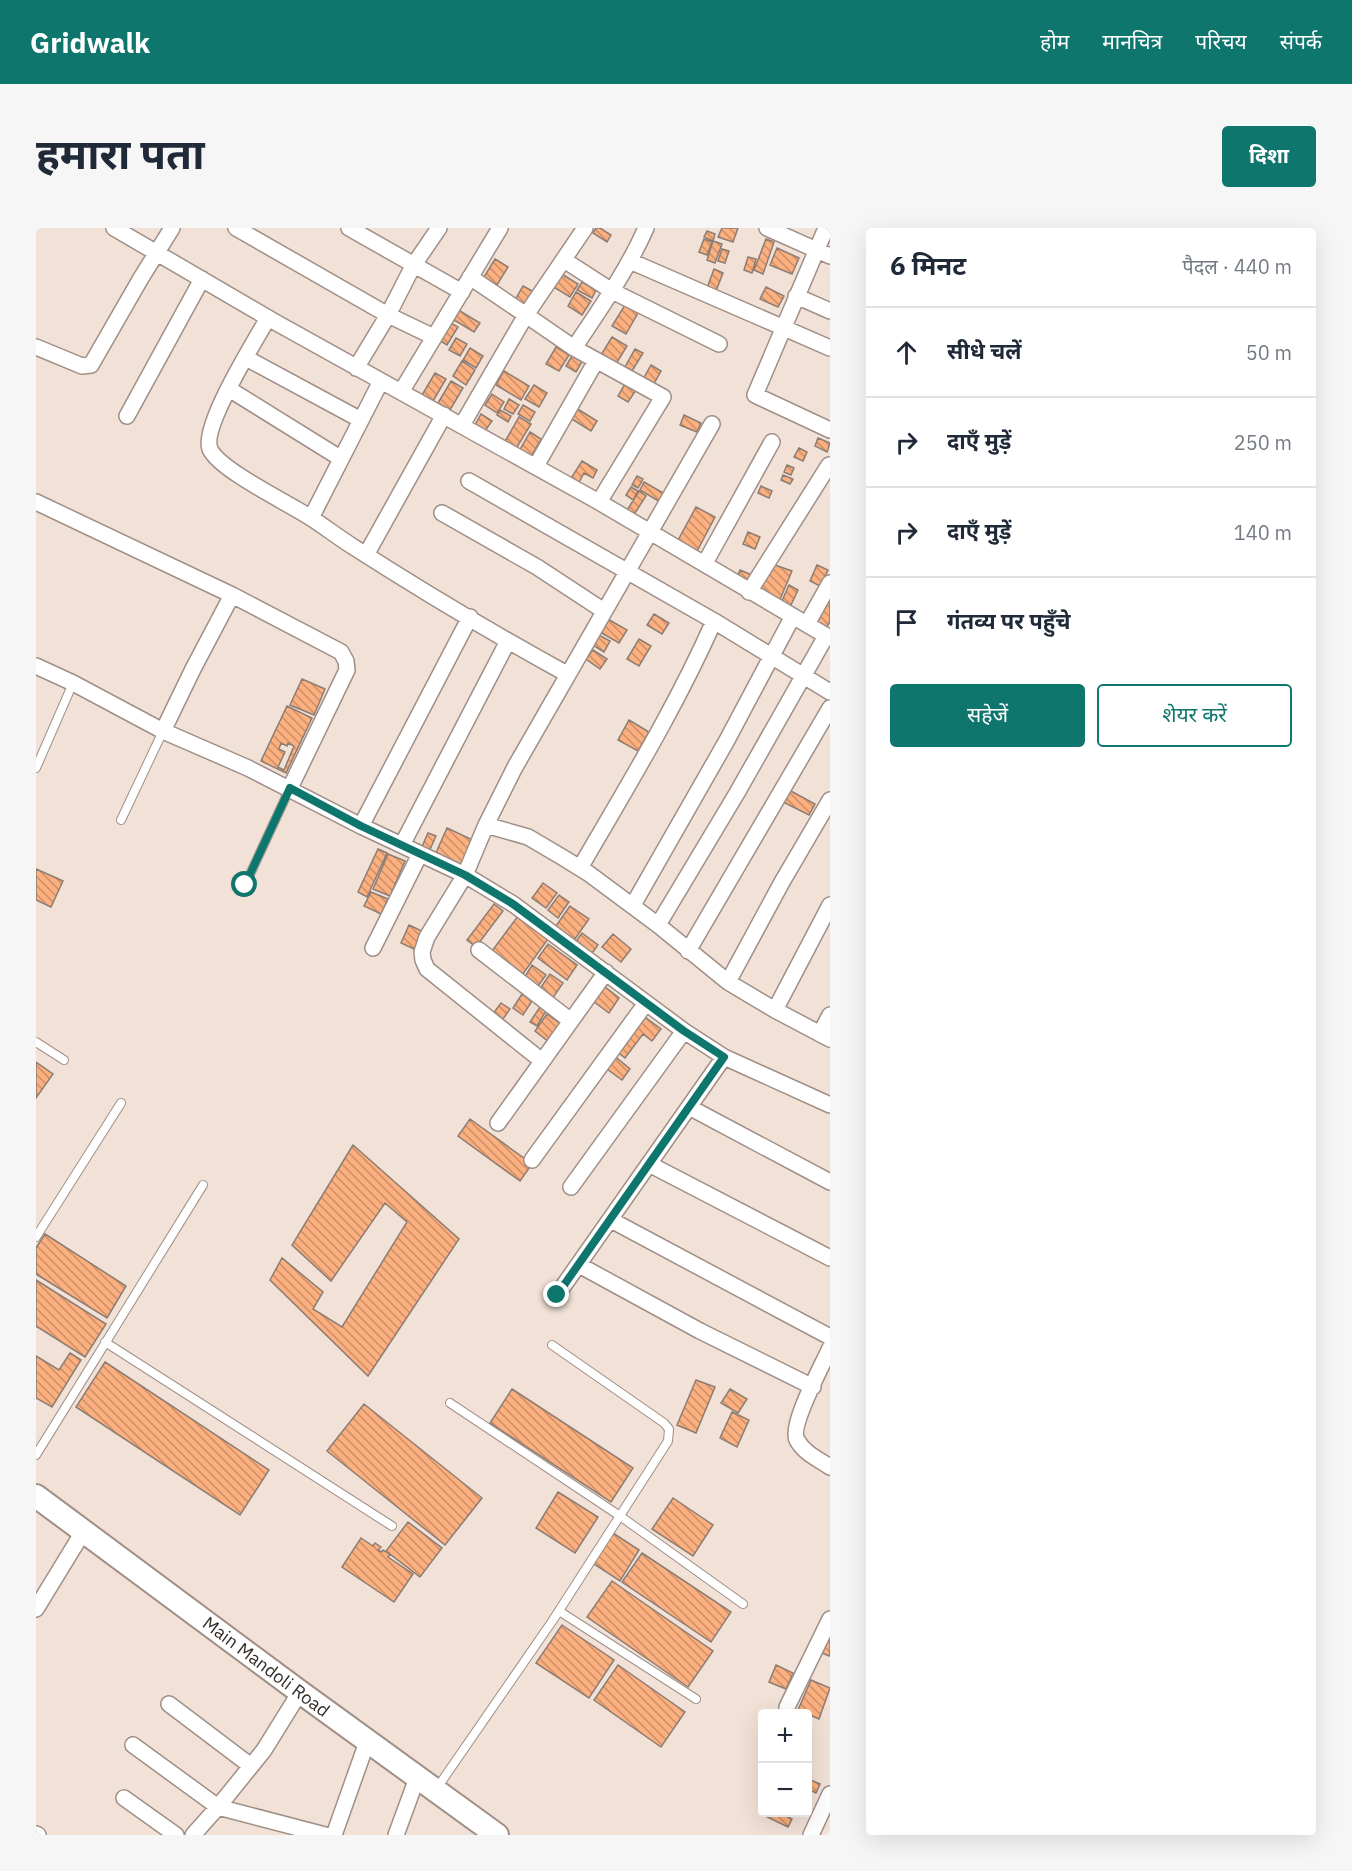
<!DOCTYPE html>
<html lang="hi">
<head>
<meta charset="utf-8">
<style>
	:root { --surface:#fff; --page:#f6f6f7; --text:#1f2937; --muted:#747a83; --line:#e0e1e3; --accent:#0f766e }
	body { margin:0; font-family:"IBM Plex Sans","Noto Sans Devanagari",sans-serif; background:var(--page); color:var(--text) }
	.controls { position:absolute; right:18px; bottom:18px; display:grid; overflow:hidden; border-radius:6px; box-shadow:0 6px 24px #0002 }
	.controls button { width:54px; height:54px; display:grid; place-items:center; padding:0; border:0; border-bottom:2px solid var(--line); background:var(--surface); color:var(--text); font:30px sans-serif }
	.stop { position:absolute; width:18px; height:18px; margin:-14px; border:4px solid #0f766e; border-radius:50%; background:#fff }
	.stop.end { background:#0f766e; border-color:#fff; box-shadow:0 2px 6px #0008 }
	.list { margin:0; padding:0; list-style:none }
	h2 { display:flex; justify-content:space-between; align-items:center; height:78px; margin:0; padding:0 24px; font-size:26px }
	h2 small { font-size:20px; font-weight:400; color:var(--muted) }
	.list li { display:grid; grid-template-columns:39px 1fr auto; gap:18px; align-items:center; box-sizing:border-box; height:90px; padding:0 24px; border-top:2px solid var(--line) }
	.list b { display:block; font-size:22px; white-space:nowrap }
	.list em { font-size:20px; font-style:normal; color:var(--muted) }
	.actions { display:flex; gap:12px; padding:18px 24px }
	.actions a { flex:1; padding:14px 0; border:2px solid var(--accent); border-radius:6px; text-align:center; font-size:21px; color:var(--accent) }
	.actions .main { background:var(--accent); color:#fff }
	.icon { flex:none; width:33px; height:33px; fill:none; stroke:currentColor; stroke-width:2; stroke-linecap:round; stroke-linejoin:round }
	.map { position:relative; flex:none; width:794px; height:1607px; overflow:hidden; border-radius:6px }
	header { display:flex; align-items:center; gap:36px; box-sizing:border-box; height:84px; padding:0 30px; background:var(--accent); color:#fff }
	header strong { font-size:28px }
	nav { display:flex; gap:33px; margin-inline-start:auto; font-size:21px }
	.intro { display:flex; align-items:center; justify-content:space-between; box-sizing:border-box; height:144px; padding:0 36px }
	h1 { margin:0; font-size:42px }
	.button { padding:15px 27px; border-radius:6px; background:var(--accent); color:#fff; font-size:21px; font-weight:700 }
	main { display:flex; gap:36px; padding:0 36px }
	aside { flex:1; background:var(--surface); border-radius:6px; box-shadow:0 6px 24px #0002 }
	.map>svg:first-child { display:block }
</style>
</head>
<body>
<header>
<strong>Gridwalk</strong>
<nav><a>होम</a><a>मानचित्र</a><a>परिचय</a><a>संपर्क</a></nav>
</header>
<div class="intro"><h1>हमारा पता</h1><a class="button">दिशा</a></div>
<main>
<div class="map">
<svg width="794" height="1607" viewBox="0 0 794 1607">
	<defs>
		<pattern id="building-back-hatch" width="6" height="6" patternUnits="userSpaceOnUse" patternTransform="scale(1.5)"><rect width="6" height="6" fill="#fcaf7f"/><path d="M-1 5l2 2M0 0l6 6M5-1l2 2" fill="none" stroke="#cd8f68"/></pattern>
	</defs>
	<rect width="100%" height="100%" fill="#f2e1d7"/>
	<path fill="url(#building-back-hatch)" stroke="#8c7d73" stroke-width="1.5" fill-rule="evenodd" d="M560,0h4l11,7 -4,7 -14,-9z
		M686,0h16l-5,14 -15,-5z
		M671,3l8,3 -2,7 -9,-4z
		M668,11l8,3 -5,13 -8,-3z
		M730,11l8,3 -11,32 -9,-4z
		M677,13l9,3 -7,19 -8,-3z
		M741,20l22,10 -7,16 -22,-9z
		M686,21l7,2 -4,12 -7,-2z
		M712,29l8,2 -4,14 -8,-3z
		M459,31l13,8 -11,18 -13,-8z
		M678,41l9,4 -7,18 -9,-3z
		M524,45l18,11 -8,13 -18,-11z
		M546,54l14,8 -4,8 -15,-8z
		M487,58l11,6 -9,16 -11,-6z
		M730,59l18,9 -6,11 -18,-8z
		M540,64l15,9 -9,14 -14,-9z
		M589,77l13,8 -12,21 -14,-8z
		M419,80l25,15 -6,9 -25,-15z
		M411,93l11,6 -11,18 -10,-6z
		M576,109l15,9 -11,18 -15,-9z
		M420,110l11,6 -7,12 -11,-6z
		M520,119l13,8 -10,16 -13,-7z
		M434,120l13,8 -7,12 -13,-8z
		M599,121l8,4 -11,18 -7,-4z
		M537,126l10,6 -7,12 -10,-6z
		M426,133l13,9 -9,15 -13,-9z
		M615,137l10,6 -10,18 -10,-6z
		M468,143l25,15 -8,14 -25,-15z
		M399,145l11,6 -13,22 -11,-6z
		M415,153l12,7 -13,22 -12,-7z
		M589,156l11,6 -8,12 -10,-6z
		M498,157l13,8 -8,14 -14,-8z
		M456,166l12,8 -7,11 -12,-8z
		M473,171l10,6 -6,9 -9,-5z
		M487,177l12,7 -5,9 -12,-7z
		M540,180l21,13 -6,10 -21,-13z
		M464,182l11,6 -3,6 -11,-7z
		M445,186l11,7 -7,10 -10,-6z
		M648,187l17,8 -4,9 -17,-7z
		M483,189l12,7 -17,28 -11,-7z
		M494,204l11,7 -12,21 -11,-7z
		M782,210l12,5 -3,9 -12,-6z
		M763,220l8,4 -4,9 -9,-4z
		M546,233l15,9 -4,8 -9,-5 -8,15 -8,-5z
		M751,237l7,3 -3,7 -7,-3z
		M747,247l10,4 -3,5 -9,-4z
		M601,248l6,3 -5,9 -6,-3z
		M608,254l21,12 -5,8 -20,-12z
		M725,258l11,5 -3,7 -11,-5z
		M595,259l7,4 -5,9 -7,-5z
		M603,263l7,5 -13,20 -7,-4z
		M660,279l19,10 -20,38 -19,-11z
		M712,304l12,5 -5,12 -12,-5z
		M736,336l20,7 -13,31 -21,-13z
		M781,337l11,5 -8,16 -10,-5z
		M704,342l12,5 -4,11 -12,-6z
		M753,357l9,5 -8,17 -9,-4z
		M794,365v28l-5,10 -13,-7z
		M618,386l15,9 -7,11 -15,-9z
		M570,390l21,12 -8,13 -21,-12z
		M561,406l13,7 -6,11 -13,-8z
		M603,411l12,7 -12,20 -12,-7z
		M557,422l14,9 -7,10 -14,-10z
		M266,451l23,10 -11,26 -24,-10z
		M251,478l25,12 -26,55 -25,-12zM245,515l6,3 1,-3 6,3 -10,24 -6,-3 7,-15 -6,-3z
		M593,492l20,12 -11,19 -20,-11z
		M753,562l26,14 -6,11 -26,-13z
		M411,600l26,12 -12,26 -26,-11z
		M392,605l8,3 -8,18 -8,-3z
		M342,621l9,4 -20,44 -9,-5z
		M352,626l17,7 -15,35 -17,-7z
		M0,641l27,12 -12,26 -15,-7z
		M507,655l14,10 -11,15 -14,-10z
		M335,664l17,7 -7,15 -17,-8z
		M523,667l10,7 -11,16 -10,-8z
		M458,676l9,7 -27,36 -9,-7z
		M534,678l19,13 -17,24 -19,-13z
		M482,688l30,23 -28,39 -31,-23z
		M373,697l17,8 -8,18 -17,-8z
		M546,705l16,12 -8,11 -16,-12z
		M577,706l18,15 -10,13 -19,-15z
		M512,716l29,21 -10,15 -29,-22z
		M496,737l14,10 -10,14 -13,-9z
		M514,746l13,9 -13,19 -13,-9z
		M568,758l15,12 -10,15 -16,-12z
		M486,766l10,7 -9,14 -10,-7z
		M465,775l9,6 -9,13 -9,-7z
		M504,779l6,4 -9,15 -7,-4z
		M511,786l15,11 -13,17 -14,-11z
		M606,787l19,14 -9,12 -9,-7 -18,24 -10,-8z
		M576,826l18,15 -8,11 -19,-14z
		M0,834l17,12 -17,24z
		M434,891l62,45 -12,17 -62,-45z
		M317,917l106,94 -91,137 -98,-96 12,-22 41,34 -10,17 29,18 65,-105 -22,-19 -54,78 -39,-36z
		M9,1006l81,52 -19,32 -71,-44v-26z
		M0,1052l70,44 -21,33 -49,-31z
		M34,1125l11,7 -29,47 -16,-9v-42l23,14z
		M69,1134l164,108 -29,45 -164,-108z
		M660,1152l19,7 -19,46 -19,-8z
		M476,1161l121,79 -22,34 -121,-79z
		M694,1161l17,10 -9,14 -17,-10z
		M328,1176l118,94 -37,47 -118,-94z
		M696,1184l17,8 -12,27 -17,-9z
		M522,1264l40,25 -23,36 -39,-25z
		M637,1270l40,27 -20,31 -41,-27z
		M372,1294l34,26 -22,29 -34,-26z
		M577,1305l26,17 -19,31 -26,-17z
		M325,1310l12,8 2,-3 6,4 -3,3 4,2 1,-2 7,4 -2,3 25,17 -19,28 -52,-35z
		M606,1325l89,59 -20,30 -89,-60z
		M576,1353l101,70 -25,36 -101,-70z
		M526,1397l52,35 -25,38 -53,-35z
		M794,1408v17l-1,3 -14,-6z
		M582,1437l67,47 -24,35 -67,-47z
		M740,1437l17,8 -7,16 -17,-7z
		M775,1452l19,8 -11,31 -21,-9z
		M772,1551l12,5 -4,9 -8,-4z
		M733,1584h10l13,7 -4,8 -21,-10z"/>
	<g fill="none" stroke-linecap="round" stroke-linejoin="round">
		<g stroke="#9f8f86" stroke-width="10">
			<path id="lane" d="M0,540l37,-85
				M85,592l42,-89
				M209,657l45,-97
				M0,814l28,18
				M0,1009l85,-134
				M69,1114l287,184
				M414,1175l170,113 123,88
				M0,1227l167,-270
				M523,1383l137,88
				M401,1560l116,-168 115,-179 1,-12 -5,-6 -112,-78"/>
		</g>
		<g stroke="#9f8f86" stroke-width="18">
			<path id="street" d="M78,0l161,94 324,180 231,136
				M200,0l152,87 46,22
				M313,0l113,64
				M549,0l-59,87 48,33 89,49 -64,105
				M731,0l63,28
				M790,0l-71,167 75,35
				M528,32l48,31 107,53
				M594,33l200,87
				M760,68l34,15
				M232,90c-13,23 -67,109 -58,131 9,21 80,55 101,69 14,9 27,19 41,28 70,45 142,88 215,128
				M0,119l46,19 9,-1 50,-87 31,-50
				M538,120c26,-39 53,-77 72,-120
				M210,130l115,62
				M320,140l32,-53 25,-49 26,-38
				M193,161l111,69
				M365,164l99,-164
				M91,188l75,-137
				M426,197l64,-110 -56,-38
				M500,238l60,-105
				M433,253l245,140 116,71
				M0,274l196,93 109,57 5,9 1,9 -57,118
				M406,285l95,54 67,44
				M275,290l70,-137
				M330,327l78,-140
				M669,335l67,-121
				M713,364l80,-127
				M771,396l23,-41
				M0,438l37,17 90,48 85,37 113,58 104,49 48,29 171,127 40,26 106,48
				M127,503l30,-62 39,-74
				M450,597l42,12 34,20 26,16 70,52 70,57 47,28 55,29
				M325,598l109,-209
				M366,617l106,-204
				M544,640c47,-81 96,-161 134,-247
				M597,677l93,-163 67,-126
				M622,697l79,-132 89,-157
				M337,720l47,-94
				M443,722l92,71
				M652,723l142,-243
				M692,754l54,-100 48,-82
				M739,782l55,-105
				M784,806l10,-19
				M506,833l-115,-92 -4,-9 -1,-8 5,-15 38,-62 21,-50 29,-58 197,-343
				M653,879l141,75
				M462,895l108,-151
				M496,932l114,-157
				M613,936l181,94
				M535,959l113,-156
				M575,992l219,117
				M543,1037l121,66 113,56
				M521,1067l167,-238
				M794,1120c-7,16 -41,78 -33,92 7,13 21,19 33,27
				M0,1381l47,-77
				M133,1476l82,62
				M751,1479l43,-88
				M97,1517l85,62 107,28
				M88,1570l52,37
				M0,1606l2,1
				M157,1607l25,-28 46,-57 36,-58
				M298,1607l33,-93
				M360,1607l21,-57
				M775,1607l19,-41"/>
		</g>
		<g stroke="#9f8f86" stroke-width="26">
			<path id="secondary" d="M0,1268l264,196 197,143"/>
		</g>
		<use href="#lane" stroke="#fff" stroke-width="8"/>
		<use href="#street" stroke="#fff" stroke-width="15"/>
		<use href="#secondary" stroke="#fff" stroke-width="22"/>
	</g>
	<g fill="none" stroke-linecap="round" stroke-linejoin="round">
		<path stroke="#0f766e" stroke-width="8" d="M209,657l45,-97 71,38 104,49 48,29 171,127 40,26 -167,238"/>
	</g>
	<g text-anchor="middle" stroke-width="4.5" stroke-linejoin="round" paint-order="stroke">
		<g font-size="18" fill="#342e2a" stroke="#fff">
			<text transform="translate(230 1439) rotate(37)" y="6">Main Mandoli Road</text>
		</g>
	</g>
</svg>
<div class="controls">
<button>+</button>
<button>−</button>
</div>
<div class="stop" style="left:209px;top:657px"></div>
<div class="stop end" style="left:521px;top:1067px"></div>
</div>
<aside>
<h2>6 मिनट<small>पैदल · 440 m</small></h2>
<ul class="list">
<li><svg class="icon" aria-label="ahead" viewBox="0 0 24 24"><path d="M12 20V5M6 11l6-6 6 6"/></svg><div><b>सीधे चलें</b></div><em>50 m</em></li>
<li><svg class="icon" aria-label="right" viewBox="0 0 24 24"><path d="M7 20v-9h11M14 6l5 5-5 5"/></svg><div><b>दाएँ मुड़ें</b></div><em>250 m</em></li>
<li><svg class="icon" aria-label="right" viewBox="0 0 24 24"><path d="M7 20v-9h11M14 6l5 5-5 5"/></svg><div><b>दाएँ मुड़ें</b></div><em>140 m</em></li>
<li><svg class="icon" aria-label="arrive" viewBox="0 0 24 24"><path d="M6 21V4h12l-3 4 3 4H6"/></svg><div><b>गंतव्य पर पहुँचे</b></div></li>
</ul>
<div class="actions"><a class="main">सहेजें</a><a>शेयर करें</a></div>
</aside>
</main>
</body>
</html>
